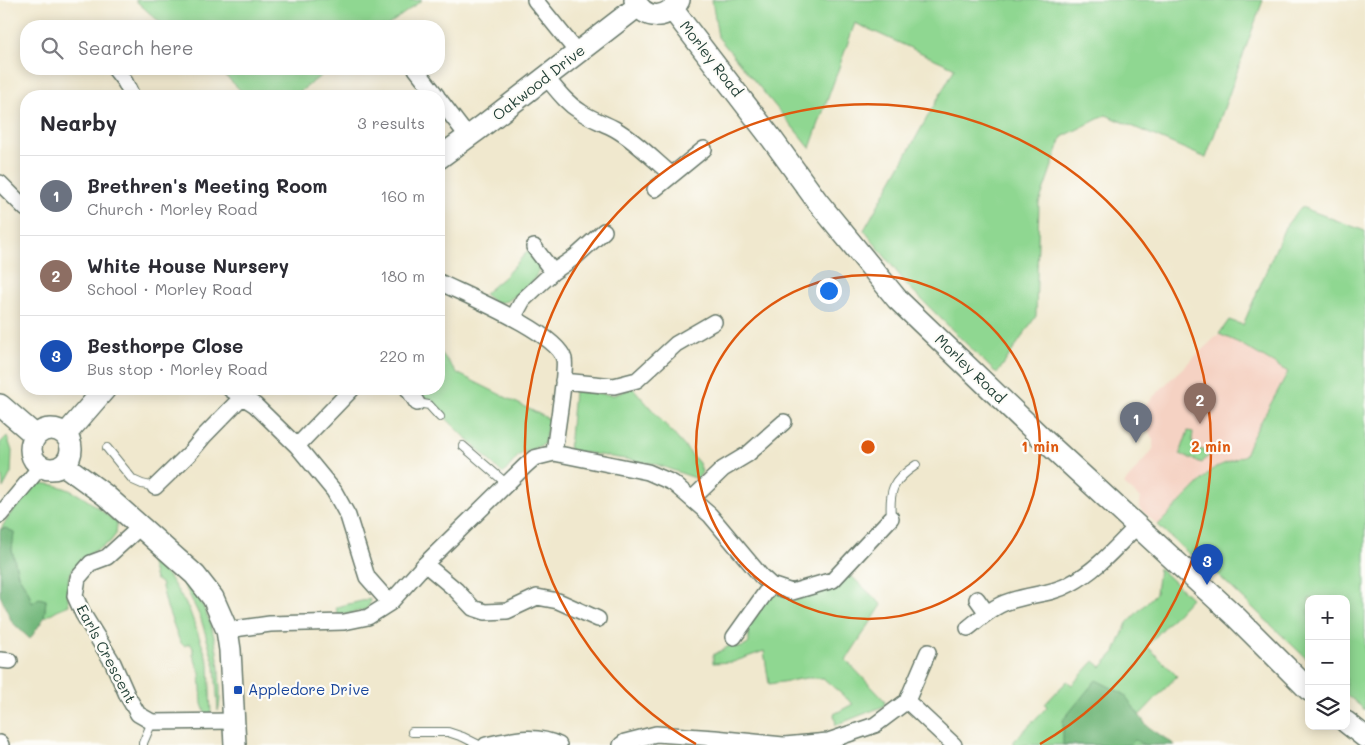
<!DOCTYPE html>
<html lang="en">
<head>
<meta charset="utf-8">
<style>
	:root { --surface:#fff; --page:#f7f7f7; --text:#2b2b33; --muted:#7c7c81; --line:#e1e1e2; --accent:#b5179e }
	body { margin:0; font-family:Mali,sans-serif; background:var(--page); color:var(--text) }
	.controls { position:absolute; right:15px; bottom:15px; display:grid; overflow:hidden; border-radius:10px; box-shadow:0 2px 12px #0003 }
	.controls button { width:45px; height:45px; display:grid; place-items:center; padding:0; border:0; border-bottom:1px solid var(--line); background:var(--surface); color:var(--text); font:25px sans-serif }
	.you { position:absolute; left:828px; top:290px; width:18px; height:18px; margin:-12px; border:4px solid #fff; border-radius:50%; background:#1a73e8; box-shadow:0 0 0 8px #1a73e833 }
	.badge { display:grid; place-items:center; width:32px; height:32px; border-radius:50%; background:var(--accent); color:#fff; font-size:16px; font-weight:700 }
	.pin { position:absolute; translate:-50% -41px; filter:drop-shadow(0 1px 2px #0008) }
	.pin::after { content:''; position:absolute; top:26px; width:18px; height:15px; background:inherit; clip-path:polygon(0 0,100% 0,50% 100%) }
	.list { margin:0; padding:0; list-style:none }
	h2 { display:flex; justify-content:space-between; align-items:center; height:65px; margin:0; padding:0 20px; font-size:21px }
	h2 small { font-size:16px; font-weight:400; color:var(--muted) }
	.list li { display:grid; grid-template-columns:32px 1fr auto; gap:15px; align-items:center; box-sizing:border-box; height:80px; padding:0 20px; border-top:1px solid var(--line) }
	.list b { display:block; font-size:19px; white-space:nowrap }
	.list p { margin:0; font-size:16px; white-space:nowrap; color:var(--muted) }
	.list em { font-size:16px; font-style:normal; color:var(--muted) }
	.icon { flex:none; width:28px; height:28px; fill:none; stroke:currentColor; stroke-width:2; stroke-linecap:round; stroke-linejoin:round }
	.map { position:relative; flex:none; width:1365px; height:745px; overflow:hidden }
	.search { position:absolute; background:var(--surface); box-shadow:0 2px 12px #0003; left:20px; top:20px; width:425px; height:55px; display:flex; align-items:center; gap:12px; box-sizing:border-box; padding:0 18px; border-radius:20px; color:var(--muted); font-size:19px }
	.panel { position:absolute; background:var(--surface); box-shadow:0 2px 12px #0003; left:20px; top:90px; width:425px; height:305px; border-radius:20px }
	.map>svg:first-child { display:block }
</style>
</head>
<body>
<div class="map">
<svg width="1365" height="745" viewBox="0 0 1365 745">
	<rect width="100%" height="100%" fill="#fdfcf7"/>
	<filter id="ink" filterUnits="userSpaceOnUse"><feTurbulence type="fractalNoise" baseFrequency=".02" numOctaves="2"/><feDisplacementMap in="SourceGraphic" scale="10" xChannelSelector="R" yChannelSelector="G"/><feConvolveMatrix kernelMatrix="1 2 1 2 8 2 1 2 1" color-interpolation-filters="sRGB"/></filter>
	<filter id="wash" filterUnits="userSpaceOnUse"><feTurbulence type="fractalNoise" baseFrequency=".0096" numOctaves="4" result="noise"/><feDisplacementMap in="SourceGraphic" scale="20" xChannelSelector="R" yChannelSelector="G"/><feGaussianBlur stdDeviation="1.12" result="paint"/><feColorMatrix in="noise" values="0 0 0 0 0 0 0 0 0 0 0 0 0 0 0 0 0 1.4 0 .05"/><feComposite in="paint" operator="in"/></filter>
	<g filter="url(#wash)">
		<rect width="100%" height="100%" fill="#f0e8ce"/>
		<path fill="#f5d2c3" d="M1219,334l20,9 49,28 -37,69 -6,16 -31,12 -56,57 -18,-16v-11l-16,-14 29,-35v-9l-4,-8 -16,-15 40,-40z"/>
		<path fill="#8fd791" stroke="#578a62" d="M135,0h287l-35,26h-223z
			M712,0h551l-57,158 -100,-43 -44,22 -23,66 -3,113 -39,58 -89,-88 -44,-56 91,-162 -100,-45 -45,125 -92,-111z
			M219,69h111l-36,27h-48z
			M1301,207l64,24v479l-19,-16v-95h-37v62l-94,-89 -26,-18 -31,-29 56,-57 31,-13 6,-15 37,-68 -49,-29 -20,-9 10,-14 14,5 42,-98z
			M528,251l10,10 1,9 -7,13 -24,18 -13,2 -11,-9 20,-17z
			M439,350l18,23 92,46 -5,25 -25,11 -16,19 -87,-85h23z
			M633,388l66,75 3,9 -4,7 -43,-15 -86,-14 5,-59 40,4z
			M1188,431l5,1 -1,9c4,8 10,11 19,8l2,4 -6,4 -5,6 -22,-9z
			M7,436l5,15 -1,22 -8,15 -1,-11 -2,-1v-33z
			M37,483c35,1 53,19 80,40l-1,11 -6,8 -29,17 -8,10 -4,7 -2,14 2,15 -12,5 -13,8 2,-18 -14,4 -4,-13 -10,-16 -6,-25 2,-18 -9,-3 -5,1 26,-40z
			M144,545l6,3c10,9 21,18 31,28 26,25 35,59 38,93 0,14 3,29 -1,42l-3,-45 -14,-47 -12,-25 -8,-14z
			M150,560l6,4 13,13 20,32 20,55 2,51h-5l-4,-11 -2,-31 -7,-18v-7l-3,-5 -6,3 -4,-4 -13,-35 -6,-24 -6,-4z
			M1159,568l32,30 -44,48 30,30 -46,48 27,21h-144v-4l33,-34 -2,-3 22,-23 5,4 22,-24 7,6 14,-15 12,-29 29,-30z
			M848,573l34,32 -36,55 39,41 -1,5 -48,19 -2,-11 19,-10 -30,-26h-16l-38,6 -5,-33 -31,11 -20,1v-8l18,-10c6,4 13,3 18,-2l-1,-17 24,-34 20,3 45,-6z
			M370,599l-1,7 -4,4 -27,6 -2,-9z"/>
		<path fill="#73b87b" stroke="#497a58" d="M5,528l9,4 -2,18 6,25 10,16 4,12 7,-5 7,2 -2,18 -14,21 -18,-17 -12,-27v-65z
			M1096,680l28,14 23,32 28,19h-31l-9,-5 -5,5h-67v-25z"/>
	</g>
	<g filter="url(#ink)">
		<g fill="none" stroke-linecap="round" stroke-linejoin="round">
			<g stroke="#68796a" stroke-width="10">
				<path id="lane" d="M417,403l12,2 11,12
					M463,446l44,38
					M107,448l26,32 9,4 13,3
					M891,518c-2,-28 1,-37 25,-53
					M412,732h36l15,5 16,8
					M143,745v-2l9,-21"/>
			</g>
			<g stroke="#68796a" stroke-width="18">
				<path id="street" d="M535,0l42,52
					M115,69l10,13 7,14
					M416,69l21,27
					M546,77c11,13 20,26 35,35 10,7 23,11 34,17 21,12 39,31 57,46
					M439,99l29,38
					M0,183l26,26
					M655,189l49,-40
					M534,247l19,25
					M439,282c26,13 117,50 125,77 1,4 0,10 0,15 -2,26 -7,53 -10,79
					M513,318l10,-18 30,-28 22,-15 29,-26
					M563,381l51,5 23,-6 39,-36 38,-22
					M230,389l25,16 42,41 37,45 14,25 19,61 23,26
					M408,389l9,14
					M297,446l55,-57
					M155,487l34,-33 15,-18 38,-39
					M692,499l31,-30 25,-15 36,-32
					M0,515l41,-49
					M140,527l-33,30 -16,6 -13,15 -3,18 8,18 30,49 15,34 10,17 14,8 82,-1
					M425,564l31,26 17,18 12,4 22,-1 30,-14 21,4 40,18
					M977,599l10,14
					M968,628c10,-8 20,-17 32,-23 22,-11 49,-9 70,-21 27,-14 46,-37 67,-58
					M227,630l43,-6 74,-2 24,-5 22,-14 35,-39 100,-98 9,-8 20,-5 94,19 25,11 37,32 51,61 10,9 21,7 41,-12 58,-62
					M734,637l37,-52
					M0,660l10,1
					M907,701l21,-49
					M0,743l1,2
					M486,745c25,-5 49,-12 73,0
					M621,745l4,-3 31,-8 59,4 68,7
					M785,745l43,-4 47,-16 32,-24 47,44"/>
			</g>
			<g stroke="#68796a" stroke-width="24">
				<path id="secondary" d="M635,0c10,22 34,19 44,0
					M673,10l99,129 45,62 80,98 147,141 192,177 73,73
					M439,158l41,-30 158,-122
					M0,405l36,31
					M31 449a20 20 0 1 1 40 0a20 20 0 1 1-40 0Z
					M66,434l39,-45
					M64,465l41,30 90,80 18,23 14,32 3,20 5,95
					M1346,722l19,15"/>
			</g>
			<use href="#lane" stroke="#fff" stroke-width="8"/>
			<use href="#street" stroke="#fff" stroke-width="15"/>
			<use href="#secondary" stroke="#fff" stroke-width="21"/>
		</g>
	</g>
	<g fill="none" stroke="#de580e" stroke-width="2.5">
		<circle cx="868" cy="447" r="172"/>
		<path d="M696 744A343 343 0 1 1 1040 744"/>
	</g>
	<rect fill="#1a4fb4" stroke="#fdfcf7" stroke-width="2" x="233" y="685" width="10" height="10" rx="2.5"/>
	<g text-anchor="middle" stroke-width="4.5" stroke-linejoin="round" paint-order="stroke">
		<g font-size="15" fill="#1f3d34" stroke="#fdfcf7">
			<text transform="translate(711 59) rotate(52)" y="5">Morley Road</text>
			<text transform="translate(539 83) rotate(-38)" y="5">Oakwood Drive</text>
			<text transform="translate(970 369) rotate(44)" y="5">Morley Road</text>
			<text transform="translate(106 654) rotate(62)" y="5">Earls Crescent</text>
		</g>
		<g font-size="15" fill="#164399" stroke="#fdfcf7" text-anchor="start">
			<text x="248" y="695">Appledore Drive</text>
		</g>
	</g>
	<circle cx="868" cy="447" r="8" fill="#de580e" stroke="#fdfcf7" stroke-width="2.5"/>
	<g font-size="15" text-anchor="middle" font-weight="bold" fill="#de580e" stroke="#fdfcf7" stroke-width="4.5" stroke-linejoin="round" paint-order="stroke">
		<text x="1040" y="452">1 min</text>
		<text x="1211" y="452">2 min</text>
	</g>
</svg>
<div class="controls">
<button>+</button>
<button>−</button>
<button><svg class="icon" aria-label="layers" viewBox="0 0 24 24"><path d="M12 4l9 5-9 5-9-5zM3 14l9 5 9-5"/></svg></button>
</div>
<div class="you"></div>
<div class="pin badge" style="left:1136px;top:443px;background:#6b7280">1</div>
<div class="pin badge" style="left:1200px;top:424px;background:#8d6e63">2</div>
<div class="pin badge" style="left:1207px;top:585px;background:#1a4fb4">3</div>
<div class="search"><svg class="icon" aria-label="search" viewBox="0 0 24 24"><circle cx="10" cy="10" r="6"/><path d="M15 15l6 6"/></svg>Search here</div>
<section class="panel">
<h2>Nearby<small>3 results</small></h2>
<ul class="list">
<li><span class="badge" style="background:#6b7280">1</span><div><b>Brethren's Meeting Room</b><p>Church · Morley Road</p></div><em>160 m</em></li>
<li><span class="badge" style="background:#8d6e63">2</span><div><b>White House Nursery</b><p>School · Morley Road</p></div><em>180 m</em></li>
<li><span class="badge" style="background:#1a4fb4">3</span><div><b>Besthorpe Close</b><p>Bus stop · Morley Road</p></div><em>220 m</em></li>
</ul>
</section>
</div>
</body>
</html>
